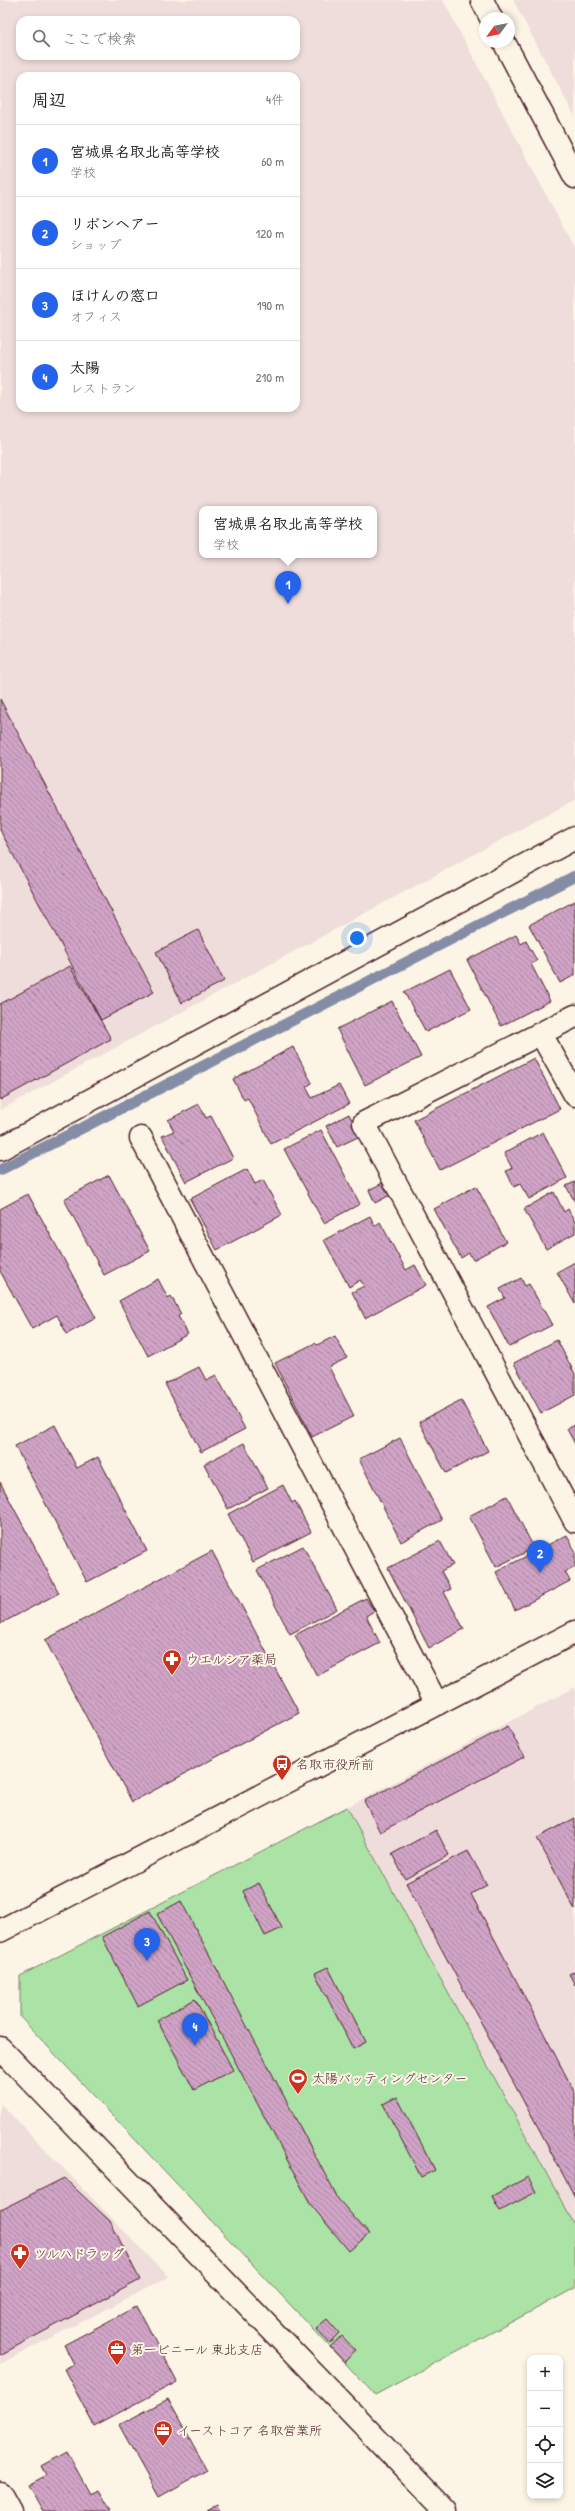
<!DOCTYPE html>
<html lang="ja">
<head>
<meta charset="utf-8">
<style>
	:root { --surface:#fff; --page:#f2f2f2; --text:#202124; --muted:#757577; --line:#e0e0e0; --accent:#2563eb }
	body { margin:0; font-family:"Patrick Hand","Klee One",sans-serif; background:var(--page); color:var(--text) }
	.controls { position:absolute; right:12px; bottom:12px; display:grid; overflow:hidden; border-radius:8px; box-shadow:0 2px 6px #0003 }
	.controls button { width:36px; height:36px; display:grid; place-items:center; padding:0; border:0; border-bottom:1px solid var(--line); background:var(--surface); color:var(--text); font:20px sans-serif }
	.compass { position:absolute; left:479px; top:12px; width:36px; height:36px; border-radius:50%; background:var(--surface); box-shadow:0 2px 6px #0003; rotate:237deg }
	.you { position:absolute; left:357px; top:938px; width:14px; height:14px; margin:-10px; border:3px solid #fff; border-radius:50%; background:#1a73e8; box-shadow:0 0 0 6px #1a73e833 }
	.badge { display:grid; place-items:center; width:26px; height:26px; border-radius:50%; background:var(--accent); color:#fff; font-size:13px; font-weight:700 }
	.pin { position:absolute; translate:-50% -33px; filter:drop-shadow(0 1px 2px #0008) }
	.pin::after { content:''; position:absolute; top:21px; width:14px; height:12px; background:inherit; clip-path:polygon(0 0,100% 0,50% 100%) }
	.popup { position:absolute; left:199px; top:506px; width:178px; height:52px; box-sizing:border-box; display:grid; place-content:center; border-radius:8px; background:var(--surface); filter:drop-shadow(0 1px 3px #0005); font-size:13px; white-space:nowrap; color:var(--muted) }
	.popup b { font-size:15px; color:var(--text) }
	.popup::after { content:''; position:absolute; left:50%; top:100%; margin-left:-8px; border:8px solid transparent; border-top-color:var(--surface) }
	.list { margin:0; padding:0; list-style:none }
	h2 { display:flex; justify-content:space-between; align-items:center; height:52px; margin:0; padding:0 16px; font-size:17px }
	h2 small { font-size:13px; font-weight:400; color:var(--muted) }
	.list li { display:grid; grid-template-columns:26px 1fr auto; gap:12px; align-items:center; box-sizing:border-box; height:72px; padding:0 16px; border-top:1px solid var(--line) }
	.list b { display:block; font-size:15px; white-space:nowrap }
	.list p { margin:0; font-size:13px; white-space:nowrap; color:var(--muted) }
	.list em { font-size:13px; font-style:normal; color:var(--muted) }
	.icon { flex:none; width:22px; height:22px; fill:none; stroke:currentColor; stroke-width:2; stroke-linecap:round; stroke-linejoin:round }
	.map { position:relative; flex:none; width:575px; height:2511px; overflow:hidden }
	.search { position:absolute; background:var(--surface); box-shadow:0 2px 6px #0003; left:16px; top:16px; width:284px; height:44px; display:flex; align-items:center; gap:10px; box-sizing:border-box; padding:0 14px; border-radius:12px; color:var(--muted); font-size:15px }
	.panel { position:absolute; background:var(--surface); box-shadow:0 2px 6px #0003; left:16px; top:72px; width:284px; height:340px; border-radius:12px }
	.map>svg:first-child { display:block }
</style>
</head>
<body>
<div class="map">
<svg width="575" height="2511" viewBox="0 0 575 2511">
	<defs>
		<pattern id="building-back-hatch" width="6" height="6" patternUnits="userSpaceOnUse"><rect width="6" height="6" fill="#d0a4c6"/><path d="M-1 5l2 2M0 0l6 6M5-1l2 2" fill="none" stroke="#ab85a1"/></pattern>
	</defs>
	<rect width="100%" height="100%" fill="#fcf5e5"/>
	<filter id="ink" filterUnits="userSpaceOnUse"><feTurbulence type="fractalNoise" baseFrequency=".025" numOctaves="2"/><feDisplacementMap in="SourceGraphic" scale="8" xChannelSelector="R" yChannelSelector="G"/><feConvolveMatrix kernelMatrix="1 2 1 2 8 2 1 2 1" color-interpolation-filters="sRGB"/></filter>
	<g filter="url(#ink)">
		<path fill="#efdddc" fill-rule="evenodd" d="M0,0h443l132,249v551l-575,310zM20,20h276v36h-276zM20,76h276v332h-276zM202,509h172v46h-172z
			M513,0h62v117z
			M575,1687v539l-228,-419z
			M0,2103l169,174 -169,87z"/>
		<path fill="#abe3a6" stroke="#7a8168" d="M347,1807l228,419v62l-200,107 -355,-378v-41z"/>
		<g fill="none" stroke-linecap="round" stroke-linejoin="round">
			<path stroke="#848da5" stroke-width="11" d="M0,1170l575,-294"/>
		</g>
		<path fill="url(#building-back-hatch)" stroke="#4a1f2b" d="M0,699l154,293 -53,28 -101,-190z
			M575,901v74l-15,8 -31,-58z
			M198,930l26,51 -42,22 -26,-51z
			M516,935l5,9 5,-3 11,20 -6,3 19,37 -49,25 -34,-66z
			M70,966l41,73 -111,61v-96z
			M450,969l21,40 -45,23 -22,-40z
			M392,1001l29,56 -56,28 -28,-56z
			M293,1047l19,36 -6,4 6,11 27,-13 10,19 -78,40 -23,-46 -4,2 -11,-21z
			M534,1058l26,51 -120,61 -26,-50z
			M199,1104l7,14 5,-2 22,42 -47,24 -24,-46 12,-5 -6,-11z
			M349,1114l11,22 -23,11 -11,-21z
			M321,1130l39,74 -36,19 -40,-74z
			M543,1132l24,46 -38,21 -9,-15 -6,3 -8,-16 6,-3 -8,-15z
			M247,1169l8,15 8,-4 19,35 -65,35 -27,-51z
			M109,1175l41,76 -46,24 -40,-76z
			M388,1180l6,13 -19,10 -6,-13z
			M575,1182v20l-9,-16z
			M476,1186l30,56 -33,18 -4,-7 -8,5 -27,-49z
			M554,1192l10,20 4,-3 7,13v11l-29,16 -22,-40z
			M28,1194l68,124 -29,16 -10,-19 -25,14 -32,-58v-62z
			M370,1216l5,10 5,-4 26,48 9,-5 11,20 -61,33 -13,-26 12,-6 -4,-6 -11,7 -25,-47z
			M575,1262v42l-18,-32z
			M521,1278l4,8 4,-2 23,41 -43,22 -21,-40 17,-9 -5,-9z
			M158,1279l10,19 3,-2 10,18 -3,2 10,18 -40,22 -29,-55z
			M335,1336l12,22 -18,9 25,49 -42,21 -37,-74 40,-20 2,2z
			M557,1340l18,34v21l-34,18 -27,-50z
			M199,1367l7,13 10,-5 29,54 -44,23 -36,-68z
			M461,1400l27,51 -42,22 -27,-51z
			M55,1425l22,43 21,-11 49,94 -60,31 -72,-136z
			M575,1425v19l-8,-15z
			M400,1438l42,82 -41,22 -42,-83z
			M244,1443l24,45 -40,21 -24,-45z
			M0,1482l59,111 -59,31z
			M283,1485l9,18 3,-2 16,31 -58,30 -25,-48z
			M507,1496l27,52 -38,19 -27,-51z
			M567,1535l8,16v16l-10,5 5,9 -55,29 -19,-38z
			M440,1541l13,24 -12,6 10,18 -7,3 20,37 -35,19 -41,-80z
			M303,1546l34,63 -47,25 -33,-64z
			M212,1551l87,162 -167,89 -87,-162z
			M366,1598l8,13 -8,5 14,27 -63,33 -22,-41z
			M508,1726l16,31 -144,75 -16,-31z
			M575,1818v92l-38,-72z
			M436,1830l13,25 -44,24 -13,-25z
			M468,1851l19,34 -16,9 104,199v104l-169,-314z
			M259,1883l23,45 -17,8 -22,-45z
			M181,1901l157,298 31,35 -20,17 -38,-46 -154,-291z
			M150,1911l37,69 -49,26 -36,-69z
			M328,1967l38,75 -13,7 -38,-76z
			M575,1971v14l-6,-11z
			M195,1999l38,71 -39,20 -37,-70z
			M397,2097l38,73 -14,7 -38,-73z
			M528,2177l8,15 -36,19 -8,-15z
			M64,2178l46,43 30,59 -140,75v-145z
			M137,2306l40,76 -83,44 -30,-57 10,-5 -10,-19z
			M327,2319l13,15 -10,10 -14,-16z
			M342,2336l14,15 -12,11 -14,-15z
			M168,2399l39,71 -48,27 -40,-72z
			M67,2452l23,42 9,-4 12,21h-68l-15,-26 19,-10 -5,-9z
			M218,2505l3,6h-14z"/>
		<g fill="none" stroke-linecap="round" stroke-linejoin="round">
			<g stroke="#4a1f2b" stroke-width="25">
				<path id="minor" d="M482,0l9,18
					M504,42l71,135
					M575,1016l-211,107 211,398
					M541,1034l34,61
					M141,1138l296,566
					M0,1149l575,-311"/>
			</g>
			<g stroke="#4a1f2b" stroke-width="25">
				<path id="tertiary" d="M0,1931l575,-299
					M0,2048l446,463"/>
			</g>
			<g stroke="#4a1f2b" stroke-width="25">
				<path id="secondary" d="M0,2493l10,18"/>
			</g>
			<use href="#minor" stroke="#fcf5e5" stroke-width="22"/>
			<use href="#tertiary" stroke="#fcf5e5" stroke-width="22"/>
			<use href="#secondary" stroke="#fcf5e5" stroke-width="22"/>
		</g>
	</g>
	<defs>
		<g id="pharmacy-pin" transform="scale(1)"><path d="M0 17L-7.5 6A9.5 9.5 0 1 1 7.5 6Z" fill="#c8321e" stroke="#fcf5e5"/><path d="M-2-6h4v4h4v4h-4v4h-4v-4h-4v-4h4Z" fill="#fff"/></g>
		<g id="bus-pin" transform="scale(1)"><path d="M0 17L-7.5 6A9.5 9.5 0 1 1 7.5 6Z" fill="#c8321e" stroke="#fcf5e5"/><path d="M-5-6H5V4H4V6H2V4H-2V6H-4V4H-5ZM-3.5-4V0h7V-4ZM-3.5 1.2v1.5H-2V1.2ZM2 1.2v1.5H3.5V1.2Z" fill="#fff"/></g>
		<g id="stadium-pin" transform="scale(1)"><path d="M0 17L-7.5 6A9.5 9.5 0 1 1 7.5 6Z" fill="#c8321e" stroke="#fcf5e5"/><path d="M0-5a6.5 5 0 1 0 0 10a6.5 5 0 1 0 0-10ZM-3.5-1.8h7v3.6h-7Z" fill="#fff"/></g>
		<g id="office-pin" transform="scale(1)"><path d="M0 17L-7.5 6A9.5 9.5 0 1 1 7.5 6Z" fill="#c8321e" stroke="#fcf5e5"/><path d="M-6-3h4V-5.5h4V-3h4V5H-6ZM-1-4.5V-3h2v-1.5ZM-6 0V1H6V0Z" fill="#fff"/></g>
	</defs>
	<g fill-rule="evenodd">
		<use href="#pharmacy-pin" x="172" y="1659"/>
		<use href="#bus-pin" x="282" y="1764"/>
		<use href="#stadium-pin" x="298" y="2078"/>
		<use href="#pharmacy-pin" x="20" y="2253"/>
		<use href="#office-pin" x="117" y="2349"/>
		<use href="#office-pin" x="163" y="2430"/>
	</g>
	<g text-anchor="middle" stroke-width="4" stroke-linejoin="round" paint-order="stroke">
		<g font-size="13" fill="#4a1f2b" stroke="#fcf5e5" text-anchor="start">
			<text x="186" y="1664">ウエルシア薬局</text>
			<text x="296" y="1769">名取市役所前</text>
			<text x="312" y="2083">太陽バッティングセンター</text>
			<text x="34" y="2258">ツルハドラッグ</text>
			<text x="131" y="2354">第一ビニール 東北支店</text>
			<text x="177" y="2435">イーストコア 名取営業所</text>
		</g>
	</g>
</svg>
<div class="controls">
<button>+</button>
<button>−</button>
<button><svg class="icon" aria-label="locate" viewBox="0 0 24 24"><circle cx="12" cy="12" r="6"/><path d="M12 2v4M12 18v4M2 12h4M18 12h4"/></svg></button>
<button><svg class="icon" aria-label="layers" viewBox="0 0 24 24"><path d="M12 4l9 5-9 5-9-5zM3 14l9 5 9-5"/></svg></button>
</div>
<svg class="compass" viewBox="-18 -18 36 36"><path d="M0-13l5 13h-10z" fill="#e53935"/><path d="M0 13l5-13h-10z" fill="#757577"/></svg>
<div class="you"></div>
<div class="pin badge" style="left:288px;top:604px">1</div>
<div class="popup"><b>宮城県名取北高等学校</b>学校</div>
<div class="pin badge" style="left:540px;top:1573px">2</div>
<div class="pin badge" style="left:147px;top:1961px">3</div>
<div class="pin badge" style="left:195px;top:2046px">4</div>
<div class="search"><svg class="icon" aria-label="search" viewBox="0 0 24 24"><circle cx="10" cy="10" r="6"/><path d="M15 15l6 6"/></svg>ここで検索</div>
<section class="panel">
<h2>周辺<small>4件</small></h2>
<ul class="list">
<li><span class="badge">1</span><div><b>宮城県名取北高等学校</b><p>学校</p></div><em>60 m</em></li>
<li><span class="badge">2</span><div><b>リボンヘアー</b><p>ショップ</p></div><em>120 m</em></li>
<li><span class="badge">3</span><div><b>ほけんの窓口</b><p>オフィス</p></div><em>190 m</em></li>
<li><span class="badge">4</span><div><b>太陽</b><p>レストラン</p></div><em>210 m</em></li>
</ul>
</section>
</div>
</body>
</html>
